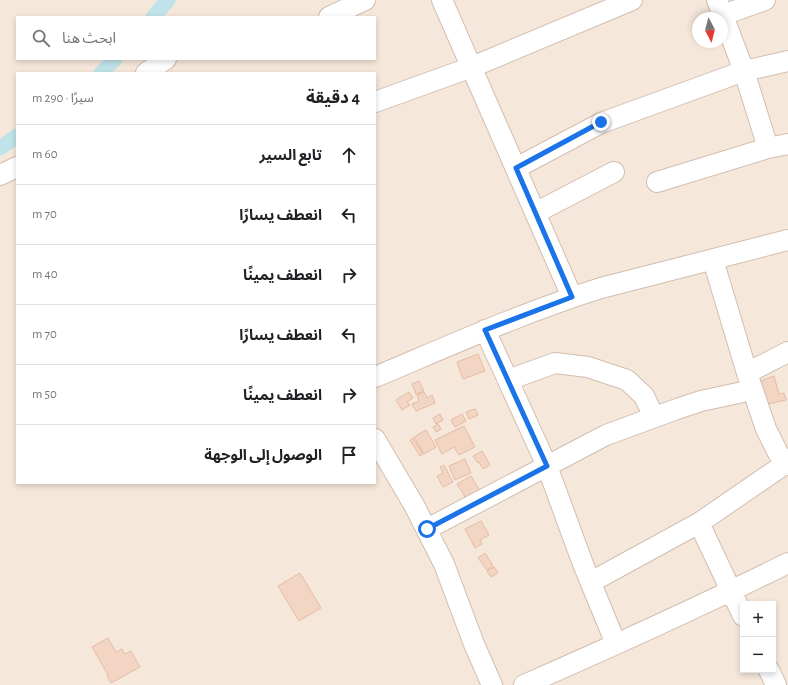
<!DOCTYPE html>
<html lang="ar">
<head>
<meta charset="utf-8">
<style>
	:root { --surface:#fff; --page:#f2f2f2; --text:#202124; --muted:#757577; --line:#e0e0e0 }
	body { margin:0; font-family:"Alegreya Sans","Noto Sans Arabic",sans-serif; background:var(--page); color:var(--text); direction:rtl }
	.controls { position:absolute; right:12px; bottom:12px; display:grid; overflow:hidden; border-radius:0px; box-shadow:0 2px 6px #0003 }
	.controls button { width:36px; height:36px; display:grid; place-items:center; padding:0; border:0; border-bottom:1px solid var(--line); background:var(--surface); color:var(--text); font:20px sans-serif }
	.compass { position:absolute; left:692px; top:12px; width:36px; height:36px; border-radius:50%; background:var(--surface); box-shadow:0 2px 6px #0003; rotate:173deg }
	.stop { position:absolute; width:12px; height:12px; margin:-9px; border:3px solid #1a73e8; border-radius:50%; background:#fff }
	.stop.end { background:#1a73e8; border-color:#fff; box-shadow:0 1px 4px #0008 }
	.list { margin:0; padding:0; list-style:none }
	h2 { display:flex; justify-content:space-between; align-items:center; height:52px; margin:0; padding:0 16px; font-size:17px }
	h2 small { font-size:13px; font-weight:400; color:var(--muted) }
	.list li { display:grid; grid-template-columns:26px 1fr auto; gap:12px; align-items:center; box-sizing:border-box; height:60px; padding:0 16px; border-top:1px solid var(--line) }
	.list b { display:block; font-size:15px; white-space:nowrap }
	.list em { font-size:13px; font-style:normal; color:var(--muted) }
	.icon { flex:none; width:22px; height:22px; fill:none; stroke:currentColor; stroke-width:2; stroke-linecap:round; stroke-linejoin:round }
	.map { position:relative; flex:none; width:788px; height:685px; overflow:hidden; direction:ltr }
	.search { position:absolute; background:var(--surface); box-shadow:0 2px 6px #0003; left:16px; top:16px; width:360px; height:44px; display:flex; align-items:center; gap:10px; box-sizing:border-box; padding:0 14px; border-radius:0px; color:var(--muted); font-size:15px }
	.panel { position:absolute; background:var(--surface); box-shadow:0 2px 6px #0003; left:16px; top:72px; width:360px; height:412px; border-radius:0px; direction:rtl }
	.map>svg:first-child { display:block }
</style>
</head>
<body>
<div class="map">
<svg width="788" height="685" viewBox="0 0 788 685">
	<rect width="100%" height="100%" fill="#fdf6ec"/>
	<path fill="#f5e8da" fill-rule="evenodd" d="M0,0h788v685h-788zM17,17h358v42h-358zM698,18h24v24h-24zM17,73h358v410h-358zM743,604h30v66h-30z"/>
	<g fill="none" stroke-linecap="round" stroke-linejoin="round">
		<path stroke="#bfe3e8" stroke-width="15" d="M153,17l15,-17
			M101,73l14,-14
			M0,148l17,-12"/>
	</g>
	<path fill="#f3d5c3" stroke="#e6bba3" d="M478,354l7,17 -22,8 -6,-17z
		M774,376l5,18 5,-1 2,7 -27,6 -7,-22z
		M419,381l5,10 -8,3 -4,-10z
		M409,392l4,6 -6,4 3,3 -8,5 -6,-10z
		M424,392l3,6 5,-3 3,8 -19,8 -4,-7 7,-3 -2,-6z
		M475,409l3,6 -9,4 -3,-7z
		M440,414l3,6 -7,4 -3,-6z
		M462,414l4,7 -11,6 -4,-7z
		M438,424l3,5 -5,3 -3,-5z
		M464,426l11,21 -16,8 -5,-8 -12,7 -7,-14z
		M426,430l10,17 -12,7 -10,-17z
		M413,438l10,16 -3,2 -10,-16z
		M482,451l8,14 -7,4 -4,-7 -1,1 -5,-7z
		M465,459l6,14 -16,7 -6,-14z
		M444,465l9,17 -10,5 -6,-11 6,-3 -3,-6z
		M471,476l10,17 -14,7 -10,-16z
		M481,521l8,14 -9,5 2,4 -7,4 -10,-19z
		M485,553l8,13 -6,4 -9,-12z
		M494,567l4,6 -7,4 -4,-6z
		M300,573l21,35 -22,13 -21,-35z
		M108,638l8,14 6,-3 3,5 6,-3 9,16 -29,16 -4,-7 1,-1 -16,-28z"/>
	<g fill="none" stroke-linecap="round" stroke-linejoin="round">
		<g stroke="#d1beb0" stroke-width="22">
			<path id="minor" d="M442,0l130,297
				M717,0l27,71 24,77
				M723,15l42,-15
				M329,17l36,-17
				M146,73l20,-14
				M375,102l97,-35 160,-67
				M516,168l85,-45 143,-52 44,-10
				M0,175l17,-8
				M657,182l111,-34 20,-4
				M535,213l79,-41
				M713,260l34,113 19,56 12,24 10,12
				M485,330l62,136 36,98 33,80
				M747,373l41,-21
				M375,377c74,-31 149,-65 226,-89l187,-48
				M508,380l47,-17 33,4 39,13 17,16 10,21
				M375,439l39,66 30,59 30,80 18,41
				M699,523l44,93
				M427,529l179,-94 71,-26 24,-8 51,-11
				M591,582l108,-59 89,-61
				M769,670l7,15
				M524,685c89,-39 177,-79 264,-122"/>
		</g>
		<use href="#minor" stroke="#fff" stroke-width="20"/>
	</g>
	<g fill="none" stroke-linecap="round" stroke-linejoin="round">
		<path stroke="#1a73e8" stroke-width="5" d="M427,529l120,-63 -62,-136 87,-33 -56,-129 85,-46"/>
	</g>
</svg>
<div class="controls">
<button>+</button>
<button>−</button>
</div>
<svg class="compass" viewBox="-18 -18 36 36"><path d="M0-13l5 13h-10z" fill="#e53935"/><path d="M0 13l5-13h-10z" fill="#757577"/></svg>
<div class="stop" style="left:427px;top:529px"></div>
<div class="stop end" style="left:601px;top:122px"></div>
<div class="search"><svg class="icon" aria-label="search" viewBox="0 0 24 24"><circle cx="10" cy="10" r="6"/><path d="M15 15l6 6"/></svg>ابحث هنا</div>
<section class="panel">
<h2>4 دقيقة<small>سيرًا · 290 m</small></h2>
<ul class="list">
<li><svg class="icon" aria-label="ahead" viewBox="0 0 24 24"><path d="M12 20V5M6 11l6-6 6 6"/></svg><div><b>تابع السير</b></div><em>60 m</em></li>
<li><svg class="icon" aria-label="left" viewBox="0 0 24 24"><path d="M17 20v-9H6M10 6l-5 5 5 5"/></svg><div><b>انعطف يسارًا</b></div><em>70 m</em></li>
<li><svg class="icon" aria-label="right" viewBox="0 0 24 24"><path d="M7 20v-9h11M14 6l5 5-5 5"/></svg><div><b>انعطف يمينًا</b></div><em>40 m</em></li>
<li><svg class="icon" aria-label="left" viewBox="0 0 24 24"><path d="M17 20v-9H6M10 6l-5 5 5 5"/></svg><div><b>انعطف يسارًا</b></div><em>70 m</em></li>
<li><svg class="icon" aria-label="right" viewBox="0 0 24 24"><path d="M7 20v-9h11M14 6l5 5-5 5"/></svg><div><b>انعطف يمينًا</b></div><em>50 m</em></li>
<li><svg class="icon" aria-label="arrive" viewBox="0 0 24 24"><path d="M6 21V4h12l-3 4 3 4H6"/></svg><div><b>الوصول إلى الوجهة</b></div></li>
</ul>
</section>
</div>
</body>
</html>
